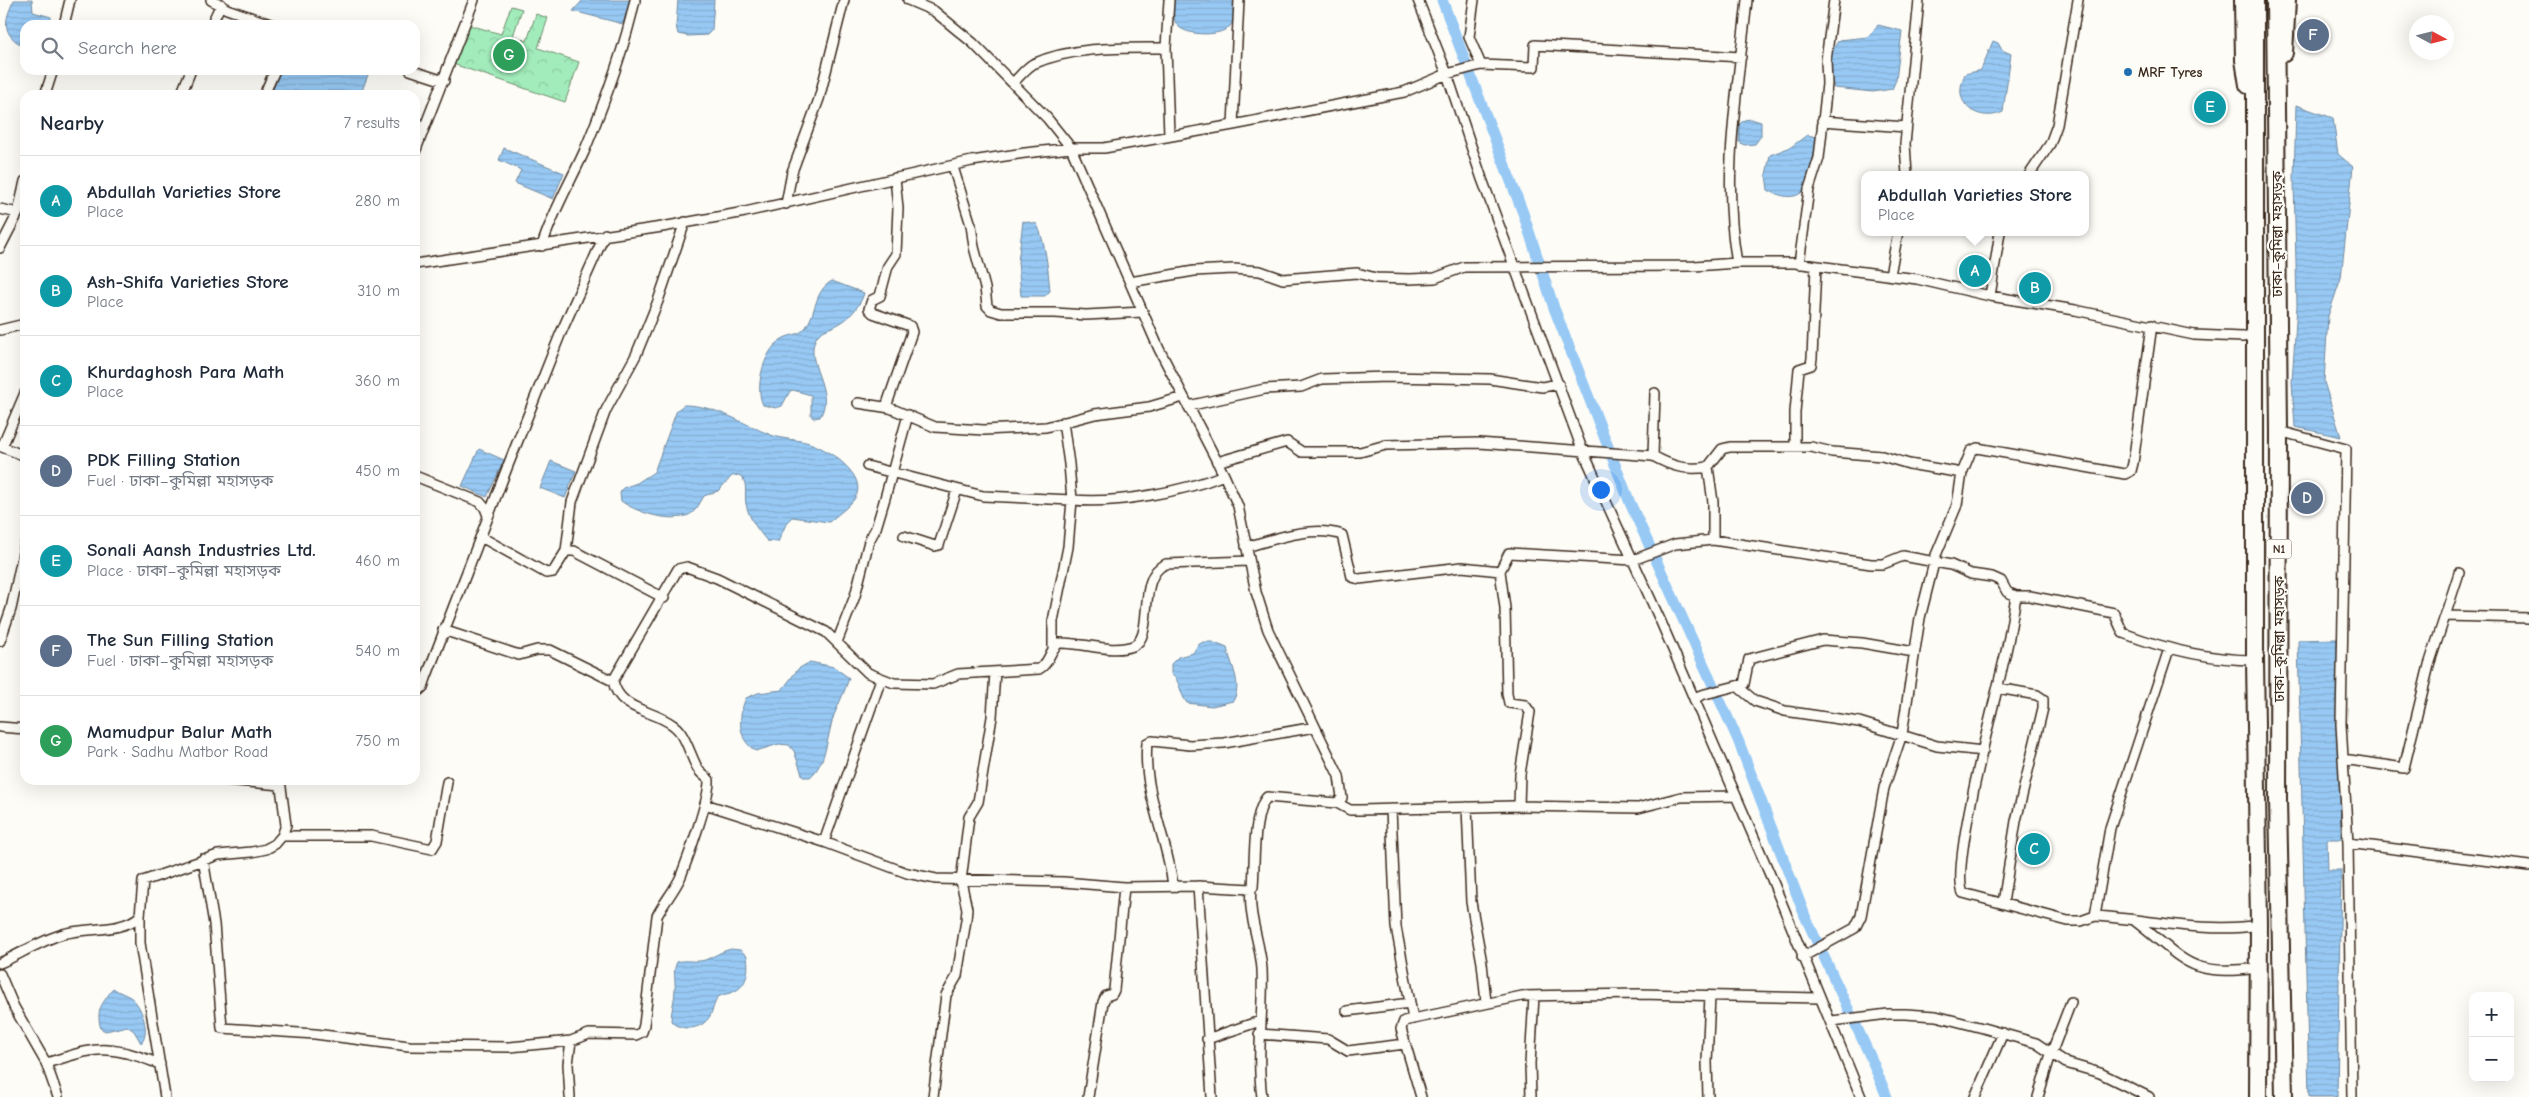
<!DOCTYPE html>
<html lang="en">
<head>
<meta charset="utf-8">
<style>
	:root { --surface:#fff; --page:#f2f2f3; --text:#1f2937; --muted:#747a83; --line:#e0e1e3; --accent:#ea580c }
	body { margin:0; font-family:"Comic Neue","Noto Sans Bengali",sans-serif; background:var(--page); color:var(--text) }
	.controls { position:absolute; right:15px; bottom:15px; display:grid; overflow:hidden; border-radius:10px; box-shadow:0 5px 20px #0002 }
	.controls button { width:45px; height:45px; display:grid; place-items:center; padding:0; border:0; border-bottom:1px solid var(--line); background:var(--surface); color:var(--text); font:25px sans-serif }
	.compass { position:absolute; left:2409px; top:15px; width:45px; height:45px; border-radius:50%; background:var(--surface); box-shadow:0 5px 20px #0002; rotate:97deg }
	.you { position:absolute; left:1600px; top:489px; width:18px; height:18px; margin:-12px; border:4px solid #fff; border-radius:50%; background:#1a73e8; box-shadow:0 0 0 8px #1a73e833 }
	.badge { display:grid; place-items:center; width:32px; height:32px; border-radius:50%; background:var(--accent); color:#fff; font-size:16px; font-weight:700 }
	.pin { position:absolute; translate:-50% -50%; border:2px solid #fff; box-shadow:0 1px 5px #0006 }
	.popup { position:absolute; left:1861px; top:171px; width:228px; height:65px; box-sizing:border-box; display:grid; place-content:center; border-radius:10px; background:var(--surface); filter:drop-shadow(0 1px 4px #0005); font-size:16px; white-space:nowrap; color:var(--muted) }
	.popup b { font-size:19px; color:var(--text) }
	.popup::after { content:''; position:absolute; left:50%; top:100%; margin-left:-10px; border:10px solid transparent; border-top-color:var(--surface) }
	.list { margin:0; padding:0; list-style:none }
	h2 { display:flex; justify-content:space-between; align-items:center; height:65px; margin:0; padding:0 20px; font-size:21px }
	h2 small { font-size:16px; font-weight:400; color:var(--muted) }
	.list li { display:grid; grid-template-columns:32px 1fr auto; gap:15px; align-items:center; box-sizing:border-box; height:90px; padding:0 20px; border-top:1px solid var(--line) }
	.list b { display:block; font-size:19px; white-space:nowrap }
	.list p { margin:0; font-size:16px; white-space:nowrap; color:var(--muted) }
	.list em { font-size:16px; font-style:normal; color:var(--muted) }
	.icon { flex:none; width:28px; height:28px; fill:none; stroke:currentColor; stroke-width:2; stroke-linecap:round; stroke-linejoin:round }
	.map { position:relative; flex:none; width:2529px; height:1097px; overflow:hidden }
	.search { position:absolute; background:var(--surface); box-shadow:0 5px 20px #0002; left:20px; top:20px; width:400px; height:55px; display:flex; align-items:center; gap:12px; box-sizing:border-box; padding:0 18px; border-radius:15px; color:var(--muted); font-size:19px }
	.panel { position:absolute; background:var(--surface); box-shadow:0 5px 20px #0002; left:20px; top:90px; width:400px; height:695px; border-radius:15px }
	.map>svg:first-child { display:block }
</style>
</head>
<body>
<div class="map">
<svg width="2529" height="1097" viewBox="0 0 2529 1097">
	<defs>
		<pattern id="park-crowns" width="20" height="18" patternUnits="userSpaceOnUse" patternTransform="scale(1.25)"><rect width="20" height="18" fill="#a2ecbb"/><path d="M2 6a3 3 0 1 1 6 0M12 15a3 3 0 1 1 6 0" fill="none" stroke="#8ccba0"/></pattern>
		<pattern id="water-rules" width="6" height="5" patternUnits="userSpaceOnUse" patternTransform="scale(1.25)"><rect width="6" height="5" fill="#97c9f4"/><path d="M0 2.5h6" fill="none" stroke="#83add1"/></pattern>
	</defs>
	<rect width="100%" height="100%" fill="#fdfcf7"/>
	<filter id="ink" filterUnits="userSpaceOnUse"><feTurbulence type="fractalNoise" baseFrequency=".02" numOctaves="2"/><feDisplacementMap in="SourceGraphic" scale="10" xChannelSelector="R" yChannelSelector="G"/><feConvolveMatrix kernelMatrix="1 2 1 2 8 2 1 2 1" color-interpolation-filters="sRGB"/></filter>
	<g filter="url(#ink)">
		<path fill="url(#park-crowns)" stroke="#6e8b6c" d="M511,6l11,3 -9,27 14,5 9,-27 12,4 -10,30 41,14 -14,40 -115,-39 16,-39 35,10z"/>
		<path fill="url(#water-rules)" stroke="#72899e" d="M14,0h18l1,12 18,5v8h-26v22c-23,-12 -22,-25 -11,-47z
			M583,0h47l-7,24 -50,-13z
			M678,0h36l-2,30 -5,5 -19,1 -10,-2 -2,-8z
			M1173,0h63c0,8 -1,20 -6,26 -9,11 -43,10 -52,0 -6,-6 -4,-18 -5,-26z
			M1878,25l24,6 -6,49 -4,9 -19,3 -39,-4c-6,-17 -6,-34 5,-48l29,-3z
			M1993,41l5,2 4,7 9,4 -8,58c-14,7 -35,3 -41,-14 -3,-8 0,-17 3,-24l16,-4z
			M280,70h90l-9,23 5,2h-95z
			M2296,105l37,13 5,36 15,13 -12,111 -13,38 -4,66 17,55 -46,-10 -3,-45 5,-77 -3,-124z
			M1751,119l10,3v14l-6,8 -11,1 -5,-3v-17l5,-5z
			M1807,135l10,2v7l-13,46c-9,11 -25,6 -36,0l-2,-15 4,-20 21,-8z
			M504,148l60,25 -11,26 -38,-16 6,-13 -22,-10z
			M1023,221l14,3c9,21 11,45 13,67l-5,5h-24l-3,-34z
			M832,281l32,12c-2,9 -13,24 -22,29 -8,6 -22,7 -26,16 -13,24 20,52 4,79l-7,1 -2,-3v-20l-18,-5 -3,1 -8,15 -6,2 -13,-3c-9,-18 1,-59 23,-68 8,-3 14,-2 20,-10 11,-16 8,-36 26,-46z
			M684,405c31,0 59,19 87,30 13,5 28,4 41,9 17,6 57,32 43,54 -6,9 -18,17 -26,24l-37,-5 -5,5 -9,20 -11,-1c-9,-11 -18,-22 -21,-37 -2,-10 3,-23 -7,-29l-7,1 -14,15 -14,5c-5,8 -8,17 -18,20 -19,6 -50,-4 -65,-15l-1,-8 3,-5 14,-5 17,-11 23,-62z
			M479,449l25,11 -17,37 -25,-11z
			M551,461l25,10 -11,27 -25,-10z
			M2337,639l4,200h-14l1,31h13l-4,227h-28l-11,-457z
			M1203,642h9l15,6c4,17 16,37 6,53l-21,5 -25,-3c-8,-10 -6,-22 -16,-29v-10l7,-7 15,-4 5,-8z
			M810,662l24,5 15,11c-4,13 -10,25 -15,37 -7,20 -7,48 -24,62h-7l-9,-26 -5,-6 -10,-1 -23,7c-19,-11 -18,-35 -10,-53l12,-5 24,-3 16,-21z
			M731,949l9,1 7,6c2,14 1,30 -14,36 -5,2 -10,2 -15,5 -4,6 -5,13 -8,19 -8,14 -28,16 -39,5 0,-11 4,-21 4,-32 1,-10 -3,-17 2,-27 10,-3 18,1 28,-2 9,-3 16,-9 26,-11z
			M113,988c5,4 12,6 17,9 12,7 21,37 11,46l-7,-12 -7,-5 -21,5 -5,-2c-6,-21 2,-25 12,-41z"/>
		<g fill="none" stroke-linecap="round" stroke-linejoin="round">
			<path stroke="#97c9f4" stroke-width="11" d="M1442,0l81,213 31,95 76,195 108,237 67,176 66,142 16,39"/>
			<g stroke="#3b2a1e" stroke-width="12">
				<path id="street" d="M211,0l16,9 46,16
					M908,0l26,11 39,32 74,75 24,30 88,201 65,126 14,31 18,86 12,38 71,146 3,22 -5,5
					M1169,0l-3,48 3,87
					M1418,0l29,74 34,-9 53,2 1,-22 206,12
					M1474,0l-5,37 12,28
					M64,25l6,-25
					M211,25l10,-21
					M410,70l34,11
					M1013,83c6,-6 13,-15 20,-19 40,-18 90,-16 133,-16
					M45,95l8,-25
					M181,95l10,-25
					M264,95l11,-25
					M1822,121l84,6
					M1233,125l6,-125
					M415,152l59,-152
					M953,167l18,58 3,22 11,41 2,18 4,4 10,3h54l31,2 57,-3
					M1907,175l-2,-31 14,-144
					M2029,175l21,-31 7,-19 21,-125
					M786,204l6,-32 27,-73 25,-99
					M0,209l18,4
					M542,246c10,-33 28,-63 42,-94 20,-48 40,-101 51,-152
					M0,248l18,-35 7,-32
					M1737,263c-16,-91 1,-173 10,-263
					M415,264l247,-37 83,-15 227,-51 53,-8 46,-5h33l129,-23 171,-33 43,-18 35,105 100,270 79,173 110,255 90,220
					M1799,264l10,-75 10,-31 8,-74 -1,-24 8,-60
					M1890,275l8,-43
					M1130,282l64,-11 39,-2 27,2 23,8 74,-6 19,5 33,1 26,-1 29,-11 230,-1 43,-3h58l122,16 73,17 85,14 119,25 49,2 13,-4
					M1990,296l10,-64
					M0,330l25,-6
					M25,393l-23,54 23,9
					M858,403l32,5 45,19 49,3 62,-3 49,-13 54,-7 34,-10
					M1188,406l77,-17 36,-2 21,-8 66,-2 102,2 52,8 17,-3
					M886,407l26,-75 -2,-6 -37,-13 -4,-4 3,-9 8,-4 8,-30 8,-12 2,-46 -3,-30
					M2279,431l67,18 -5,275 7,119 4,254
					M1795,447v-35l4,-43 12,-4 1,-7 4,-92
					M1653,456l2,-63
					M1217,462l70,-20 15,10h58l26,-7 93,-2 174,13c18,10 33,15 55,11l14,-18 8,-2h81l21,5 50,4 27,8 53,9 9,-22 6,-3 148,26 6,-3 2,-8 19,-138
					M867,466l116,30 89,4 -3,-36 -6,-42
					M1708,467l5,35v38
					M415,476l65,26 5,6 3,8
					M904,536l31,10 4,-1 18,-55
					M481,537l65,36 7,-1 13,-21h8l90,47
					M1246,547c29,-8 66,-22 96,-12l10,42 7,2 103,-12 38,4 9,-18 124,7 42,-16 38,-4 158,24h12l20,-8 48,9 20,9 21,3 9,4 6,11 9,4h14l84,17 9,20c42,16 87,27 132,27
					M566,551l6,-49 34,-92 30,-55 22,-54 27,-79
					M1500,571l5,37 2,86 2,9 16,2 5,7 -10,62 -1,32
					M2016,596c-4,23 -7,46 -13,68 -8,38 -53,202 -40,229l105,28h13l14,-5c54,3 110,18 164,9
					M2445,616l14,-43
					M443,630l76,25 18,-5h13l63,31
					M0,641l11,-32 14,-65
					M837,642l18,-46 14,-55 7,-13 9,-30 23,-83
					M1053,647v-26l15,-74 4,-47c45,4 110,-8 152,-25
					M1737,686l18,15 30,10 74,11 78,24 46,5
					M1998,688l39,7 6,4v9l-27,113 -13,82
					M415,694l8,-7 3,-9 81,-210 53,-133 45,-101
					M1694,699l7,-4 43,-11 5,-25 74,-19 39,3 52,9
					M0,727l25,2
					M2343,759l61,9 25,-103 16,-49 84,2
					M226,780l54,5
					M705,804l119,38 83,31 29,6 128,3 60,5 74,-1 53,3
					M1467,807l4,95 11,61 4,39
					M1391,809l5,118 17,92
					M282,836h89l61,13 5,-8 10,-59
					M824,842l57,-163
					M2348,843l181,23
					M203,859l11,65 8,104 93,6 94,12 101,1 61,-6
					M1173,886c-5,-47 -31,-95 -26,-143l5,-2 38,4 34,-2 91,-16
					M1198,886l14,211
					M140,916v27l25,154
					M2095,916l15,-88 59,-179
					M2135,921c52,40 53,56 123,47
					M1802,957l53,-29 6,-12 23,-128 18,-54 18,-116 16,-63 21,-50 5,-32
					M0,963c20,-9 42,-23 63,-29 24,-7 58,-1 77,-18l3,-35 75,-26 34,-3 14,-3 9,-5 7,-8 4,-11 -6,-45
					M0,974l14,33 32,56
					M1347,1011l63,-8
					M1832,1021l56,-7h17l31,2 47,12 53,15 30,20 34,10 49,24
					M1259,1034l69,5 20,12 57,-7
					M1207,1039l53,-18
					M58,1097l-12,-34c19,-5 42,-15 62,-13 18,1 35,8 52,14
					M570,1097l-2,-33 3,-23 18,-7 47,1 6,-3 2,-7 13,-109c7,-14 18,-26 24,-40 7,-18 29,-79 28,-96 -4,-4 -9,-7 -11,-11 -8,-13 -12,-35 -25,-44 -21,-16 -54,-14 -60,-44l65,-112 9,-2 30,11 109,54 42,41 26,10 39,1 25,-10 81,-5c11,-6 10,-19 20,-26 23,-1 52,11 74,3 23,-9 2,-70 33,-82l83,-3
					M933,1097l13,-102 11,-19 9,-56 1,-11 -6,-28 8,-64 9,-15 14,-85 3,-45
					M1088,1097l15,-95 3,-6 6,-2 2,-4 10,-103
					M1262,1097c-6,-43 2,-85 0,-128 -2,-28 -14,-52 -11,-80l2,-2c2,-23 -1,-73 14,-90l70,6 13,7h11l151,-4 126,2 43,-11 55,-1
					M1421,1097l-20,-68 3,-8 9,-2 109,-23 117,-2 180,4
					M1531,1097l-1,-33 4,-68
					M1708,1097l-1,-35 3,-66
					M1975,1097l28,-64
					M2038,1097l13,-43 20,-52"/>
			</g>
			<g stroke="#3b2a1e" stroke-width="20">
				<path id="highway" d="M2243,0l1,60 4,25
					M2255,0v660l4,265 -1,172
					M2275,0l4,431 -1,369 6,297
					M2284,53l3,-53"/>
			</g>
			<use href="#street" stroke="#fdfcf7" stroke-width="9"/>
			<use href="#highway" stroke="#fdfcf7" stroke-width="16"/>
		</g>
	</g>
	<circle fill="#1f6fb2" stroke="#fdfcf7" stroke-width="2" cx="2128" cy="72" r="5"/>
	<g text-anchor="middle" stroke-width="4.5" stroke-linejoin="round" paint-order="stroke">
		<rect fill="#fdfcf7" stroke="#75695f" stroke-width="1" x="2266.5" y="539.5" width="25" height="19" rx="4"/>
		<g font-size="12" font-weight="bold" fill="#3b2a1e">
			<text x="2279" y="553">N1</text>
		</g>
		<g font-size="14" font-weight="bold" fill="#3b2a1e" stroke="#fdfcf7" text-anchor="start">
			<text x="2138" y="77">MRF Tyres</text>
		</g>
		<g font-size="14" fill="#3b2a1e" stroke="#fdfcf7">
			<text transform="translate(2277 234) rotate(-90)" y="5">ঢাকা–কুমিল্লা মহাসড়ক</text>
			<text transform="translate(2279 639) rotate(-90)" y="5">ঢাকা–কুমিল্লা মহাসড়ক</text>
		</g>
	</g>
</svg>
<div class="controls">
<button>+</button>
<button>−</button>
</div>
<svg class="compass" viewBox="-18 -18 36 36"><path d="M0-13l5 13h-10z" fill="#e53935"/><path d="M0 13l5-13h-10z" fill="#747a83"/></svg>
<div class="you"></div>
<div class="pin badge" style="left:1975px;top:271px;background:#0f9aa8">A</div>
<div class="popup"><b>Abdullah Varieties Store</b>Place</div>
<div class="pin badge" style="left:2035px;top:288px;background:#0f9aa8">B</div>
<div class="pin badge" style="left:2034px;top:849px;background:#0f9aa8">C</div>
<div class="pin badge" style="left:2307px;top:498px;background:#5c6f8a">D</div>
<div class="pin badge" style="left:2210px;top:107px;background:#0f9aa8">E</div>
<div class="pin badge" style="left:2313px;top:35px;background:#5c6f8a">F</div>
<div class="pin badge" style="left:509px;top:55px;background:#2e9e5b">G</div>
<div class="search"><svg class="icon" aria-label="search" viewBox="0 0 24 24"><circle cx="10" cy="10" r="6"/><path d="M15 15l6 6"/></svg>Search here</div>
<section class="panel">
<h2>Nearby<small>7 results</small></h2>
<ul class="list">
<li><span class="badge" style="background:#0f9aa8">A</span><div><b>Abdullah Varieties Store</b><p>Place</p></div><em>280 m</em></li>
<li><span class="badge" style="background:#0f9aa8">B</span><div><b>Ash-Shifa Varieties Store</b><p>Place</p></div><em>310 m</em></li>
<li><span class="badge" style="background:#0f9aa8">C</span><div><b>Khurdaghosh Para Math</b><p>Place</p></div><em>360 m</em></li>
<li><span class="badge" style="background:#5c6f8a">D</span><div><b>PDK Filling Station</b><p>Fuel · ঢাকা–কুমিল্লা মহাসড়ক</p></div><em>450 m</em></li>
<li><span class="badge" style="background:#0f9aa8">E</span><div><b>Sonali Aansh Industries Ltd.</b><p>Place · ঢাকা–কুমিল্লা মহাসড়ক</p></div><em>460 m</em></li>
<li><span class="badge" style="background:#5c6f8a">F</span><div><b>The Sun Filling Station</b><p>Fuel · ঢাকা–কুমিল্লা মহাসড়ক</p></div><em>540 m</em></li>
<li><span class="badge" style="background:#2e9e5b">G</span><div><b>Mamudpur Balur Math</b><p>Park · Sadhu Matbor Road</p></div><em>750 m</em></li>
</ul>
</section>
</div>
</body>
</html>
